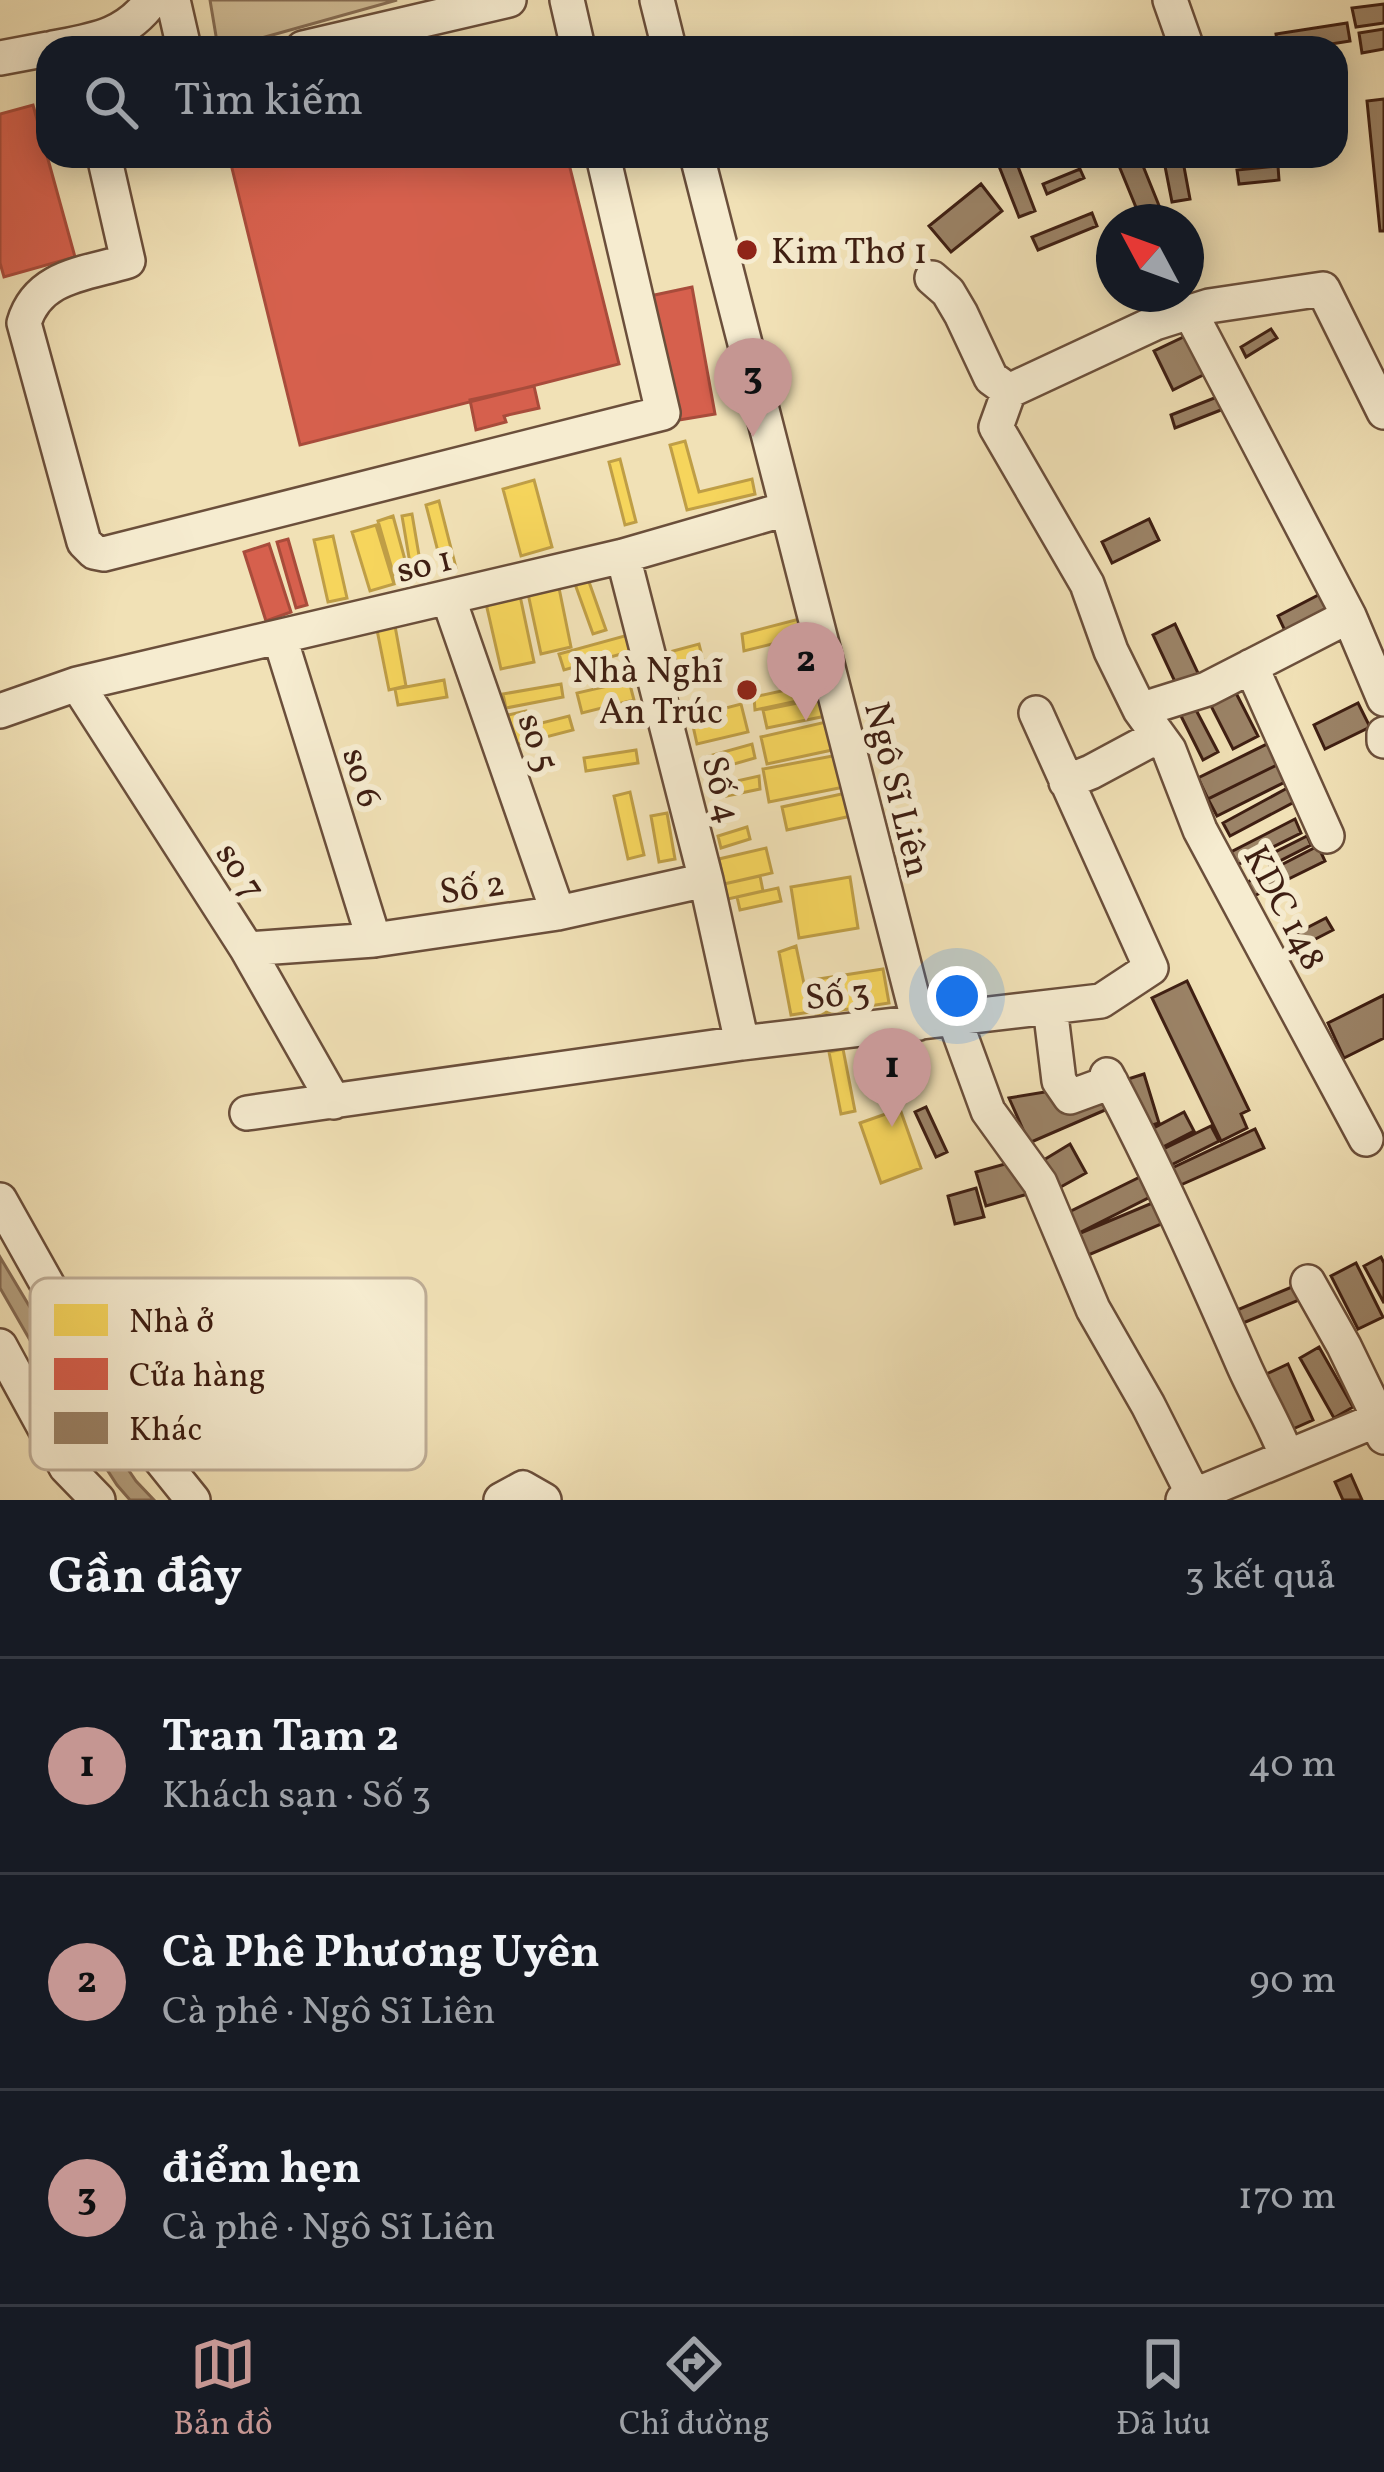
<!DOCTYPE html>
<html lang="vi">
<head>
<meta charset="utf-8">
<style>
	:root { --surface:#171b24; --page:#242831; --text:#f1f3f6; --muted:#9ea1a6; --line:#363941; --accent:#c59692 }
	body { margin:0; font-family:Vollkorn,serif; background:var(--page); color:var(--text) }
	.compass { position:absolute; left:1096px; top:204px; width:108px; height:108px; border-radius:50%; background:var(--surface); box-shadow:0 6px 30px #0003; rotate:311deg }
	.you { position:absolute; left:957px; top:996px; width:42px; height:42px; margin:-30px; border:9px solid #fff; border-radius:50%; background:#1a73e8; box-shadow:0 0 0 18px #1a73e833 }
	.badge { display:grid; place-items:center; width:78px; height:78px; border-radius:50%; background:var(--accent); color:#111; font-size:39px; font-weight:700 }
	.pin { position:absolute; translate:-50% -99px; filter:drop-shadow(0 3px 6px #0008) }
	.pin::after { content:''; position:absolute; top:63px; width:42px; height:36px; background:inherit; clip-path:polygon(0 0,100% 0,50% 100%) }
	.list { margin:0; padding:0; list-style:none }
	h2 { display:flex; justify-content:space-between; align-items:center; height:156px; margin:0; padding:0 48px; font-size:51px }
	h2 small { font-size:39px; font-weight:400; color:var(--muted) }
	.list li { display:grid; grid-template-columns:78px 1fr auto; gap:36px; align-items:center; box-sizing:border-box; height:216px; padding:0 48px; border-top:3px solid var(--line) }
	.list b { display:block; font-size:45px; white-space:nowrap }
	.list p { margin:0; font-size:39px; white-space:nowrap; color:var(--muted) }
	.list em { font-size:39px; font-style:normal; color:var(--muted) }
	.icon { flex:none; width:66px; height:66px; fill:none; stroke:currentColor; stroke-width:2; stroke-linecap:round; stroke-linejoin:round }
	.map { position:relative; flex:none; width:1384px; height:1500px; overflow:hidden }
	.search { position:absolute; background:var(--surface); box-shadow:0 6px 30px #0003; left:36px; right:36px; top:36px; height:132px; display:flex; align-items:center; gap:30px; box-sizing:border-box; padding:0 42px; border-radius:36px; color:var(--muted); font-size:45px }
	.sheet { height:804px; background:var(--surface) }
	nav { display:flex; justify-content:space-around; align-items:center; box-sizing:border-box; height:168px; border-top:3px solid var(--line); background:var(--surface); font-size:33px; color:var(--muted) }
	nav a { display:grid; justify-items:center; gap:6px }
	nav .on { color:var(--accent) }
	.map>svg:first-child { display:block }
</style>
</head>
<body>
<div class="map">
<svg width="1384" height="1500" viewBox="0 0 1384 1500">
	<rect width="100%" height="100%" fill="#f1e1b6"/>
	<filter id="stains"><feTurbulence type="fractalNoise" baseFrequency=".00167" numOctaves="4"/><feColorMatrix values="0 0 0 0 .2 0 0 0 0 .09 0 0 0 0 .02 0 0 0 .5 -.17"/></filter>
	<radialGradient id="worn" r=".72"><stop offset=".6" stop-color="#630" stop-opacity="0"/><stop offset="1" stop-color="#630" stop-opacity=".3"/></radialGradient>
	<path fill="#d3c09a" stroke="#886f56" stroke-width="3" d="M210,0h187l-171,48h-8z"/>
	<path fill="#b49f7e" stroke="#856b53" stroke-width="3" d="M0,1257l117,196 19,28 18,19h-24l-13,-15 -33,-51 -84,-146z"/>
	<path fill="#f6d55c" stroke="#bf9e46" stroke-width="3" d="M685,441l14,51 53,-13 3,15 -68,16 -17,-65z
		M620,459l16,63 -11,3 -16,-63z
		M534,480l18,67 -31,9 -18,-67z
		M439,501l17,67 -13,3 -17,-66z
		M412,514l11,65 -10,2 -11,-65z
		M393,516l17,62 -14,5 -18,-62z
		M376,525l18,59 -24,7 -18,-59z
		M333,536l14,62 -19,4 -14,-62z
		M588,579l18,51 -13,4 -18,-50z
		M558,583l13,64 -30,7 -14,-65z
		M519,591l15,71 -33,7 -16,-70z
		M803,618l5,17 -64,16 -2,-17z
		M395,626l11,60 -17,4 -12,-60z
		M628,635l4,16 -68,19 -5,-16z
		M699,644l4,16 -25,7 -5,-16z
		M712,660l4,11 -29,11 -4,-12z
		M444,680l3,17 -49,8 -3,-16z
		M629,681l5,19 -52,13 -5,-20z
		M818,683l3,13 -66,14 -1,-13z
		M561,684l2,13 -57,11 -3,-14z
		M822,698l4,18 -59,12 -4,-18z
		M741,704l7,28 -51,12 -6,-27z
		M526,711l4,15 39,-10 4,14 -58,15 -7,-30z
		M826,722l6,28 -65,14 -6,-27z
		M752,744l3,14 -49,14 -4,-14z
		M636,750l2,13 -52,8 -2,-13z
		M838,755l6,32 -75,15 -6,-33z
		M759,776l1,13 -38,8 -3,-12z
		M630,792l14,63 -16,4 -14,-63z
		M846,793l5,23 -64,14 -5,-23z
		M667,813l8,46 -16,3 -8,-46z
		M747,827l3,12 -29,9 -3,-12z
		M766,848l6,25 -48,11 -5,-25z
		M760,876l3,15 -35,8 -4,-15z
		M850,877l8,51 -59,10 -8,-51z
		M778,888l3,13 -41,9 -3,-13z
		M796,946l14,66 -19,3 -12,-63z
		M883,969l6,34 -73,11 -4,-34z
		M843,1049l12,62 -14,3 -12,-62z
		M900,1109l21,59 -40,15 -21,-60z"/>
	<path fill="#d6604d" stroke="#a84c3b" stroke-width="3" d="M33,105l42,152 -71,20 -4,-14v-149z
		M229,156h338l52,208 -319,81z
		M692,287l23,127 -42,7 -23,-125z
		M534,386l5,22 -35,8 2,6 -30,8 -6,-30z
		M288,539l19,66 -11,3 -19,-66z
		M269,544l22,68 -25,9 -22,-69z"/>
	<path fill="#9b8367" stroke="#3e1e12" stroke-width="3" d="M1384,4v19l-28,4 -4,-19z
		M1347,23l3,18 -44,7h-28l-2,-14z
		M1384,29v20l-22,4 -3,-20z
		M1384,99v132h-4l-13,-130z
		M995,156h19l21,55 -16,6z
		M1115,156h24l25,62 -9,4h-13z
		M1163,156h19l8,43 -18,3z
		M1278,166l1,14 -40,4 -2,-14z
		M1080,169l4,9 -37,16 -4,-10z
		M981,184l21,27 -51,41 -22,-26z
		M1092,213l5,13 -59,24 -6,-13z
		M1271,329l6,9 -31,19 -5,-10z
		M1192,333l19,38 -38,19 -19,-39z
		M1222,395l4,13 -51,20 -4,-13z
		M1149,519l10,21 -47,23 -10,-21z
		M1326,591l10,19 -49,25 -9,-19z
		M1175,624l23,49 -22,11 -23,-49z
		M1236,693l22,43 -25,13 -22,-43z
		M1358,703l12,24 -45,22 -11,-24z
		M1195,708l23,44 -15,8 -22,-44z
		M1273,741l10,21 -75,37 -10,-21z
		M1283,762l8,17 -74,37 -9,-17z
		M1291,786l7,14 -68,36 -7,-13z
		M1295,819l6,14 -68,34 -6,-13z
		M1307,836l4,9 -41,21 -5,-9z
		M1318,846l7,15 -77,38 -6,-14z
		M1326,918l7,12 -37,19 -7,-12z
		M1187,981l62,129 -8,4 6,14 -26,13 -69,-143z
		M1384,995v43l-40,20 -16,-35z
		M1144,1074l15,49 -17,5 -14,-49z
		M1063,1089l56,15 -90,39 -20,-45z
		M926,1107l21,45 -11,5 -21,-45z
		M1184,1112l10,19 -35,18 -9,-19z
		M1211,1126l8,15 -58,29 -8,-16z
		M1255,1129l9,19 -88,39 -6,-18z
		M1070,1144l16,29 -29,16 -15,-28z
		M1016,1161l26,29 -56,16 -10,-34z
		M1144,1175l10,20 -83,42 -10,-21z
		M976,1188l8,29 -29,7 -7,-28z
		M1157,1201l9,21 -87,37 -8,-22z
		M1381,1257l3,6v40l-20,-37z
		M1356,1263l27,54 -25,12 -27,-53z
		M1299,1284l5,14 -61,25 -6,-13z
		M1319,1347l34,60 -19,11 -34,-60z
		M1288,1364l25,56 -27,12 -24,-56z
		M1351,1475l11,25h-19l-8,-18z"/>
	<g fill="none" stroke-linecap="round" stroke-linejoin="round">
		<g stroke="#6b4f3b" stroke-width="38">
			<path id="minor" d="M173,0l11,48
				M567,0l11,48
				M657,0l12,48
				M1170,0l17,48
				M53,48c42,-8 73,-12 99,-48
				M303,48l206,-48
				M0,58l48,-9
				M104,156l24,105c-42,13 -90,14 -104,62l60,219 10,10 10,2 559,-141 -60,-257
				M697,156l222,867
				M932,278l16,14 13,22 30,64 18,13 146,-68 54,-17 114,-17 61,123
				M1190,312l159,304 35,83
				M1009,391l-13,36 91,157 24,67 29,59 29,40 31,80 166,309
				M623,556l83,324 36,163
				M448,597l110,316
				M280,638l94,302
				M1251,666l76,170
				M77,684l170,265 87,153
				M1140,710l67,-21 142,-73
				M0,711l77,-27 546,-128 163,-47
				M1384,734v7
				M1066,782l25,-10 67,-36
				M247,949l127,-9 184,-27 148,-33
				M1050,1007l9,74 11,16 41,-15
				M954,1018l34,93 52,72 53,126 55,96 48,95
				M1107,1075c50,94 93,191 136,289 14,32 32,61 44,93
				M247,1113l495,-70 359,-42 50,-33 -115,-255
				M0,1200l111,198 82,102
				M1308,1282l36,64 31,64 1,11 8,16
				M0,1346l66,121 32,33
				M501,1500l22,-12 21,12
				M1183,1500l201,-83"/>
		</g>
		<use href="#minor" stroke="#f6ecd0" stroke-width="33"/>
	</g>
	<g fill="#8f2418" stroke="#f6ecd0" stroke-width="4.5">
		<circle cx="747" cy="250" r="12"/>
		<circle cx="747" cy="690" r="12"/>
	</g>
	<g text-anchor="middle" stroke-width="12" stroke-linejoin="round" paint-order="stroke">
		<g font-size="36" fill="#3e1e12" stroke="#f6ecd0" text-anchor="start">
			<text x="771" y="263">Kim Thơ 1</text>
			<text x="723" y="682" text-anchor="end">Nhà Nghĩ<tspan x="723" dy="41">An Trúc</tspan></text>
		</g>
		<g font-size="36" fill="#3e1e12" stroke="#f6ecd0">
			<text transform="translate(424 563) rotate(-14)" y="13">so 1</text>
			<text transform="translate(540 742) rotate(71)" y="13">so 5</text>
			<text transform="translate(364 777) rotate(73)" y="13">so 6</text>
			<text transform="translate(723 789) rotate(76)" y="13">Số 4</text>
			<text transform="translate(899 789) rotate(76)" y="13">Ngô Sĩ Liên</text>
			<text transform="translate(242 870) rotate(57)" y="13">so 7</text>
			<text transform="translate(472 886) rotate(-8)" y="13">Số 2</text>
			<text transform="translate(1286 907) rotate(62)" y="13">KDC 148</text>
			<text transform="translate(837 993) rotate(-6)" y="13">Số 3</text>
		</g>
	</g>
	<rect x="30" y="1278" width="396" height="192" rx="18" fill="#f6ecd0" stroke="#bfae97" stroke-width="3"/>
	<rect x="54" y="1304" width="54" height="32" fill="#f6d55c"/>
	<rect x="54" y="1358" width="54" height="32" fill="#d6604d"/>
	<rect x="54" y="1412" width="54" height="32" fill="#9b8367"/>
	<g font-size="33" fill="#3e1e12">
		<text x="129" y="1332">Nhà ở</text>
		<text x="129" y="1386">Cửa hàng</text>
		<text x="129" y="1440">Khác</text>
	</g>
	<rect width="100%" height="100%" filter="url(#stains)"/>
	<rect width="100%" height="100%" fill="url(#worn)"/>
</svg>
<svg class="compass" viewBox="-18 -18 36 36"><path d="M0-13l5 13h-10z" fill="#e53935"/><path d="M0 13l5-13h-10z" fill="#9ea1a6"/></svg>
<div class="you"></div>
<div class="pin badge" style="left:892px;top:1127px">1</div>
<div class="pin badge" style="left:806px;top:721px">2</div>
<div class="pin badge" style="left:753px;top:437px">3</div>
<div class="search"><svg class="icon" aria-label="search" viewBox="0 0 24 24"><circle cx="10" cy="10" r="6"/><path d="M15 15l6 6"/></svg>Tìm kiếm</div>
</div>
<section class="sheet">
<h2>Gần đây<small>3 kết quả</small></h2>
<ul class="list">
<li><span class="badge">1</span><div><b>Tran Tam 2</b><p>Khách sạn · Số 3</p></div><em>40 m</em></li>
<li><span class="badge">2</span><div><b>Cà Phê Phương Uyên</b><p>Cà phê · Ngô Sĩ Liên</p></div><em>90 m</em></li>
<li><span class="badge">3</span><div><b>điểm hẹn</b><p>Cà phê · Ngô Sĩ Liên</p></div><em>170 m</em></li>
</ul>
</section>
<nav>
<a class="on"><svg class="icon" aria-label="map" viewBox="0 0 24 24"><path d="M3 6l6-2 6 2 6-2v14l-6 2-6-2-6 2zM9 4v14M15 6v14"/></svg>Bản đồ</a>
<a><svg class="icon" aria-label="directions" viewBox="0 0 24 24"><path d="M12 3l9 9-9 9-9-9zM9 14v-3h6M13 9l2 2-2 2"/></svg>Chỉ đường</a>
<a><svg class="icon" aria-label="saved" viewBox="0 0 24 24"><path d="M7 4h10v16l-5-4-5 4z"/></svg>Đã lưu</a>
</nav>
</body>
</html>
